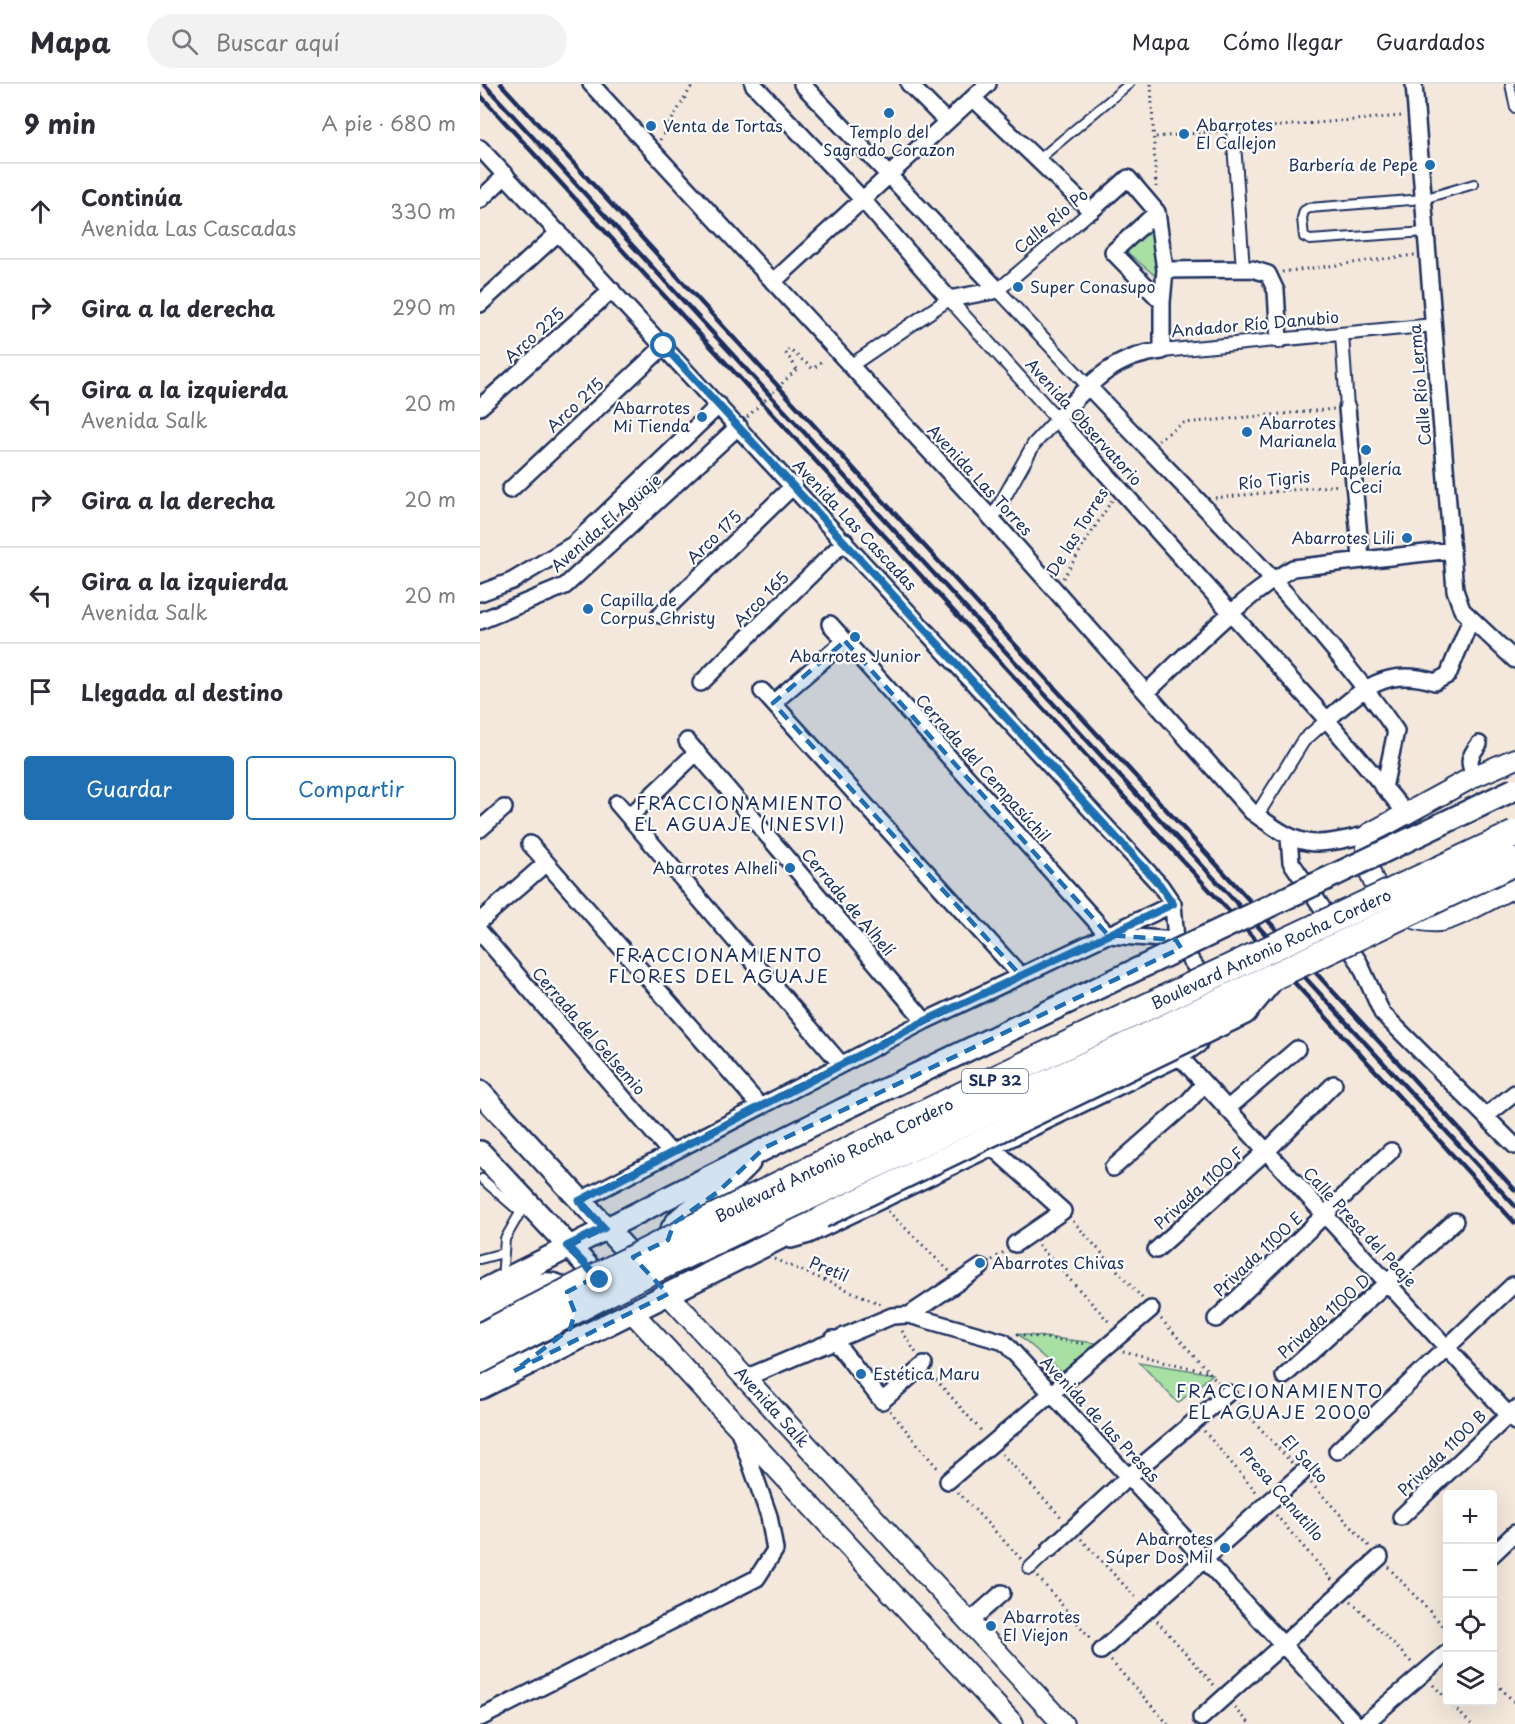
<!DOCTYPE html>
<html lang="es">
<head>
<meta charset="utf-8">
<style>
	:root { --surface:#fff; --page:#f2f2f3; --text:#2b2b33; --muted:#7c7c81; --line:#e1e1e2; --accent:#1f6fb2 }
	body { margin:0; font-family:"Playpen Sans",sans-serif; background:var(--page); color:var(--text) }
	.controls { position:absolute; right:18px; bottom:18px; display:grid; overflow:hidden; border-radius:6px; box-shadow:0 6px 24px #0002 }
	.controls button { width:54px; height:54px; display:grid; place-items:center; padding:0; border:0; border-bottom:2px solid var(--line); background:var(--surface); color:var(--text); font:30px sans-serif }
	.stop { position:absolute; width:18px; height:18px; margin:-14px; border:4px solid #1f6fb2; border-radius:50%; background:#fff }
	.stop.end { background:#1f6fb2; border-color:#fff; box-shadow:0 2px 6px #0008 }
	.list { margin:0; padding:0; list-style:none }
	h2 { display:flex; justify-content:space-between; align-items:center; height:78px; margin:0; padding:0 24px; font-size:26px }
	h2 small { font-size:20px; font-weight:400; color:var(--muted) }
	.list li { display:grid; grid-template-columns:39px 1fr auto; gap:18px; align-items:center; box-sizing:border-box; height:96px; padding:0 24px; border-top:2px solid var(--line) }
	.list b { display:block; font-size:22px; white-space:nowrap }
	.list p { margin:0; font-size:20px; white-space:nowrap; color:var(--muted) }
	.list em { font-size:20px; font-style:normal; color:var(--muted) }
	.actions { display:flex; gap:12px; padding:18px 24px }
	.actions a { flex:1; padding:14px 0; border:2px solid var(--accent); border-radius:6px; text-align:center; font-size:21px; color:var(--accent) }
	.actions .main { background:var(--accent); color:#fff }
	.icon { flex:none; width:33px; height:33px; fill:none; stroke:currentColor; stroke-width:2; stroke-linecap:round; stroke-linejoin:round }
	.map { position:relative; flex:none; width:1035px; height:1640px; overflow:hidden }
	header { display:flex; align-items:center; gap:36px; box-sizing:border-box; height:84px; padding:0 30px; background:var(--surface); border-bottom:2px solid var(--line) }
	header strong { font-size:28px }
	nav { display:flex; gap:33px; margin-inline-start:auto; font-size:21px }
	.search { width:420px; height:54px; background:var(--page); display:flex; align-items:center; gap:15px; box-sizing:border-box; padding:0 21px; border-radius:33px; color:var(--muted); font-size:22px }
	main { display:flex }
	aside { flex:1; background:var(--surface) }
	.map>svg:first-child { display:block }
</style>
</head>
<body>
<header>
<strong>Mapa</strong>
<div class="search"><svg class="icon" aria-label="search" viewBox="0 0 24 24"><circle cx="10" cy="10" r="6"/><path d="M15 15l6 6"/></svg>Buscar aquí</div>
<nav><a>Mapa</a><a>Cómo llegar</a><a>Guardados</a></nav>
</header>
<main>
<aside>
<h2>9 min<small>A pie · 680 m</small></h2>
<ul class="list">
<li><svg class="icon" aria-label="ahead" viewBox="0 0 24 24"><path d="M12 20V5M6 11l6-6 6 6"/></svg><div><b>Continúa</b><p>Avenida Las Cascadas</p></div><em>330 m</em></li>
<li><svg class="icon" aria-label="right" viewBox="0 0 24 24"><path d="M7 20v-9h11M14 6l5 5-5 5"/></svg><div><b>Gira a la derecha</b></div><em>290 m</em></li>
<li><svg class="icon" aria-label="left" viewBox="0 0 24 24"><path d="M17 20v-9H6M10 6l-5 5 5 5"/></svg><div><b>Gira a la izquierda</b><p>Avenida Salk</p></div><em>20 m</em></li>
<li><svg class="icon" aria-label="right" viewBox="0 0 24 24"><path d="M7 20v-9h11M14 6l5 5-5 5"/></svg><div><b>Gira a la derecha</b></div><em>20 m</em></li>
<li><svg class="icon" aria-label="left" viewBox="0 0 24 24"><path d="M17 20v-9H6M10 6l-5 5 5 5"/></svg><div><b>Gira a la izquierda</b><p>Avenida Salk</p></div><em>20 m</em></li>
<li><svg class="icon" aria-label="arrive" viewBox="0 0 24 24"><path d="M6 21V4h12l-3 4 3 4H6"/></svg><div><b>Llegada al destino</b></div></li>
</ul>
<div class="actions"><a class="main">Guardar</a><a>Compartir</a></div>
</aside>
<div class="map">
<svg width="1035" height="1640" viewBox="0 0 1035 1640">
	<rect width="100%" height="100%" fill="#f4e8dc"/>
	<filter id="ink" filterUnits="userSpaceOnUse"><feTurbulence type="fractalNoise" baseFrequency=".0167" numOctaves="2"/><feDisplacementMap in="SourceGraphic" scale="12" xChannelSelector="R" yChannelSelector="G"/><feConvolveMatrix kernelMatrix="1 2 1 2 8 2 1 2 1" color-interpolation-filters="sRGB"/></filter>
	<g filter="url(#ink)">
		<path fill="#a8e0a4" stroke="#628881" stroke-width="1.5" d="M676,145l7,53 -40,-33z
			M538,1250l78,9 -31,32z
			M659,1278l74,12 -35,29z"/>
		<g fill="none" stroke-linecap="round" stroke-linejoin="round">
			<g stroke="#1b2f5e" stroke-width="12">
				<path id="service" d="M1030,0l5,24
					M558,76l91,-76
					M946,148l-116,8 -6,-3 -2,-19 2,-7 5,-3 114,-9 51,-15
					M2,1095l39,34
					M0,1175l23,-6
					M22,1195l3,-40 20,-35"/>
			</g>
			<g stroke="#1b2f5e" stroke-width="16">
				<path id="pedestrian" d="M753,46l10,139
					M862,250l5,74
					M682,267l272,-26
					M370,282l99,-67 108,120 -23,25 -42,75
					M608,302l-90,-96 93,-79
					M777,731l46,-74 24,-21
					M550,1484l20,-19"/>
			</g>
			<g stroke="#1b2f5e" stroke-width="20">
				<path id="minor" d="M111,0l401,435 260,293c51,37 57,36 117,22
					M273,0l109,115 87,100 49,-9
					M322,0l196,206
					M429,0l38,38
					M934,0l41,506 7,20 53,50
					M493,14l118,113 37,-33 29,34
					M0,64l680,737 13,19 3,36
					M0,116l26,-25
					M677,128l8,58 -3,32v49c-50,5 -72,33 -105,68l270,301 79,93
					M677,128l-44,40 49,50
					M685,186l87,-1 16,5 8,17 3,49
					M293,198l215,-198
					M0,220l79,-72
					M608,302c105,112 220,219 308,345l-12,57
					M0,323l132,-117
					M867,324l14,150
					M30,406l154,-144
					M0,509l32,-12 62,-37 145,-139
					M180,531l134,-130
					M0,537l85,-35 174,-160
					M350,540l278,311 68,5 32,44
					M221,599l144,-142
					M282,607l259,285
					M667,608c46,-43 91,-93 146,-124l159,-18
					M293,619l72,-62
					M847,636c34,-30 59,-54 108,-38l13,-7 23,-56
					M207,657l238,280
					M995,692c-8,-14 -6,-19 4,-32
					M137,719l224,261
					M149,733l68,-65
					M0,745l24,-21
					M809,754l2,24 68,100 23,51 133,133
					M50,760l230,262
					M0,837l66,-58
					M0,848l190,220
					M700,973l335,365
					M747,1025l70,-60
					M1006,1032l29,-23
					M513,1064l70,63 -48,33
					M633,1084l74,-65 17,-19
					M99,1117l346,-180 248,-117
					M311,1156l18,-5 371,-178 19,-13
					M676,1166l117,-105 61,-61
					M429,1231l72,-48
					M736,1235l175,-168
					M353,1255l49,62 42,-36
					M804,1292l171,-155
					M265,1294l147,-62 17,-1 95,27 352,382
					M857,1367l176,-166
					M468,1397l203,-172
					M921,1433l114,-108
					M570,1465l78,-72 100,-84
					M1012,1471l23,-22
					M489,1538l33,-29
					M621,1567l201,-178
					M0,1634l277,-140 18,-28 -6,-34 -30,-85
					M721,1634l179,-161
					M884,1640l84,-72"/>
			</g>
			<g stroke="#1b2f5e" stroke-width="24">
				<path id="tertiary" d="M1035,675l-40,17 -106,58c-1,7 -3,16 -2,23 3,36 35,67 72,64 15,-1 60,-27 76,-35
					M188,1210l395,430
					M153,1229l380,411"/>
			</g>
			<g stroke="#1b2f5e" stroke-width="26">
				<path id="secondary" d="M0,1008l163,176
					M0,1068l127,135
					M188,1164c-2,-31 30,-40 50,-56 11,-8 21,-19 31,-29
					M0,1208l362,-182
					M0,1230c27,-15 75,-54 94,-10
					M0,1304l342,-171"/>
			</g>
			<path stroke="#1b2f5e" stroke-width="3" stroke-dasharray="1.5 4.5" stroke-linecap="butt" d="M671,0l5,103
				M764,45l158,-13
				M676,53l64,-6
				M180,56l33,-56
				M802,188l133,-17
				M317,285l-12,-17 4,-3 24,20 11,-10
				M678,356l26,-17 151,-14
				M735,414l125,-13
				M583,494l49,-78
				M408,1127l62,61
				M593,1137l70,78
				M558,1161l73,79
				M294,1175l107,45
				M512,1176l12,-8
				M681,1235l58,64
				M422,1247l14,22
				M537,1250l70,10
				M643,1267l84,21
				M452,1291l51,58
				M758,1320l54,59
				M410,1327l50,60
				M724,1347l54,63
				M522,1370l61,65
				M831,1399l59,64
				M478,1408l63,67
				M796,1431l57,66
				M601,1455l57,61
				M908,1483l60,64
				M558,1493l54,63
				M871,1517l63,64
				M677,1537l57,64
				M631,1577l57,63
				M1012,1595l23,24
				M953,1601l15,15
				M969,1618l22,22
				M755,1624l15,16"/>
			<use href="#service" stroke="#fff" stroke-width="8"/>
			<use href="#pedestrian" stroke="#fff" stroke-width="12"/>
			<use href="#minor" stroke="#fff" stroke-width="15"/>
			<use href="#tertiary" stroke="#fff" stroke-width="20"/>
			<use href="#secondary" stroke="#fff" stroke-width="21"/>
			<path stroke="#1b2f5e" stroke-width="4.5" d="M4,0l1031,1122
				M21,0l1014,1106
				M0,11l1035,1128"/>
			<g stroke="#1b2f5e" stroke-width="26" stroke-linecap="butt">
				<path id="secondary-bridge" d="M362,1026l673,-321
					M342,1133l423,-204 31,-37"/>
			</g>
			<g stroke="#1b2f5e" stroke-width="30" stroke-linecap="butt">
				<path id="trunk-bridge" d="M0,1253c340,-178 688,-341 1035,-503
					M0,1276l152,-80 883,-418"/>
			</g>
			<path stroke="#1b2f5e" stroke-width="3" stroke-dasharray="1.5 4.5" stroke-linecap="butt" d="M263,337l54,-52"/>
			<use href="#secondary-bridge" stroke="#fff" stroke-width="21"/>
			<use href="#trunk-bridge" stroke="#fff" stroke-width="26"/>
		</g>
	</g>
	<g fill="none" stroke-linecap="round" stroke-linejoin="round" filter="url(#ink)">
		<path stroke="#1f6fb2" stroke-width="8" d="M120,1196l-33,-34 37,-18 -25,-27 346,-180 248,-117 -13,-19 -496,-539"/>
	</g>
	<path fill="#1f6fb2" fill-opacity="0.2" stroke="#1f6fb2" stroke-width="4.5" stroke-dasharray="12 8" stroke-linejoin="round" d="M365,557l263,294 68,5 5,8 -417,200 -45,43 -45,32 -6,17 -35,17 35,37 -154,77 56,-42 5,-16 -8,-21 30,-16 -30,-29 38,-19 -26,-27 346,-180 96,-45 -248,-273z"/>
	<g fill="#1f6fb2" stroke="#fff" stroke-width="2">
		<circle cx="409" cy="29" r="6"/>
		<circle cx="171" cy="42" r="6"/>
		<circle cx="704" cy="50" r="6"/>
		<circle cx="950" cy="81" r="6"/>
		<circle cx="538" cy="203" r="6"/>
		<circle cx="222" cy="333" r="6"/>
		<circle cx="767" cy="348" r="6"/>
		<circle cx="886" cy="366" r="6"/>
		<circle cx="927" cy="454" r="6"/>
		<circle cx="108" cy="525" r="6"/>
		<circle cx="375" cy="553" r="6"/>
		<circle cx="310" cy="784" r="6"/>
		<circle cx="500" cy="1179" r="6"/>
		<circle cx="381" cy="1290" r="6"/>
		<circle cx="745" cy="1464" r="6"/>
		<circle cx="511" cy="1542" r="6"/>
	</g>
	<g text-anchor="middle" stroke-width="4.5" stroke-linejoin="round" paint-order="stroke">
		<rect fill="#fff" stroke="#5f6d8e" stroke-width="1.5" x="482" y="985" width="66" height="24" rx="4.5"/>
		<g font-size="15" font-weight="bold" fill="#1b2f5e">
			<text x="515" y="1002">SLP 32</text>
		</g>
		<g font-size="16" fill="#1b2f5e" stroke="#fff" text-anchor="start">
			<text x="716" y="47">Abarrotes<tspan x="716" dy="18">El Callejon</tspan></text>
			<text x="183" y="48">Venta de Tortas</text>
			<text x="409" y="54" text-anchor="middle">Templo del<tspan x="409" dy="18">Sagrado Corazon</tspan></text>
			<text x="938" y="87" text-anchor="end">Barbería de Pepe</text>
			<text x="550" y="209">Super Conasupo</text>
			<text x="210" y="330" text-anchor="end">Abarrotes<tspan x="210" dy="18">Mi Tienda</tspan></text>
			<text x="779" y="345">Abarrotes<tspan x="779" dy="18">Marianela</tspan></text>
			<text x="886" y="391" text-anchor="middle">Papelería<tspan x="886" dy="18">Ceci</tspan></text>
			<text x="915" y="460" text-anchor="end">Abarrotes Lili</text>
			<text x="120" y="522">Capilla de<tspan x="120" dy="18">Corpus Christy</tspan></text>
			<text x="375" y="578" text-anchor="middle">Abarrotes Junior</text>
			<text x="298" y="790" text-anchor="end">Abarrotes Alheli</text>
			<text x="512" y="1185">Abarrotes Chivas</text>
			<text x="393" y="1296">Estética Maru</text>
			<text x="733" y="1461" text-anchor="end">Abarrotes<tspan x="733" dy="18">Súper Dos Mil</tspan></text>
			<text x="523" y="1539">Abarrotes<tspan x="523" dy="18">El Viejon</tspan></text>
		</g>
		<g font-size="16" fill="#1b2f5e" stroke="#fff">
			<text transform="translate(571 137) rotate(-40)" y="6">Calle Río Po</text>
			<text transform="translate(775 240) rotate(-5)" y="6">Andador Río Danubio</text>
			<text transform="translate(54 251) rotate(-42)" y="6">Arco 225</text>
			<text transform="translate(940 301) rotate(-95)" y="6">Calle Río Lerma</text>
			<text transform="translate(95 321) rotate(-43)" y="6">Arco 215</text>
			<text transform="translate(604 338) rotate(48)" y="6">Avenida Observatorio</text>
			<text transform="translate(500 396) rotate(47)" y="6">Avenida Las Torres</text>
			<text transform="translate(794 396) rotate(-6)" y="6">Río Tigris</text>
			<text transform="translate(126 439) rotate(-41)" y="6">Avenida El Aguaje</text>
			<text transform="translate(375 441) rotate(47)" y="6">Avenida Las Cascadas</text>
			<text transform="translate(597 448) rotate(-58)" y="6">De las Torres</text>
			<text transform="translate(234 453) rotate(-44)" y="6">Arco 175</text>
			<text transform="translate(281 515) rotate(-45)" y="6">Arco 165</text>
			<text transform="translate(503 684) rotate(48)" y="6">Cerrada del Cempasúchil</text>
			<text transform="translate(368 818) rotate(50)" y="6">Cerrada de Alhelí</text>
			<text transform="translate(791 865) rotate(-25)" y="6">Boulevard Antonio Rocha Cordero</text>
			<text transform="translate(109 947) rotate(49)" y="6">Cerrada del Gelsemio</text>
			<text transform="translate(354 1076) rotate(-26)" y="6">Boulevard Antonio Rocha Cordero</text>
			<text transform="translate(719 1104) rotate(-42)" y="6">Privada 1100 F</text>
			<text transform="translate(880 1143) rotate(47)" y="6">Calle Presa del Peaje</text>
			<text transform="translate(778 1170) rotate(-43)" y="6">Privada 1100 E</text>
			<text transform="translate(349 1185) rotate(22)" y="6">Pretil</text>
			<text transform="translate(844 1232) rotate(-42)" y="6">Privada 1100 D</text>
			<text transform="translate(292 1323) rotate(48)" y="6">Avenida Salk</text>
			<text transform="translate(620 1335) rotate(47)" y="6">Avenida de las Presas</text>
			<text transform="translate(962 1369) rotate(-44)" y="6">Privada 1100 B</text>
			<text transform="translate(825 1375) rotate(47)" y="6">El Salto</text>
			<text transform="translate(802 1410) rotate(49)" y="6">Presa Canutillo</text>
		</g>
		<g font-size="18" letter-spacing="1.5" fill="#1b2f5e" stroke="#fff">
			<text x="260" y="726">FRACCIONAMIENTO<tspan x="260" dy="21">EL AGUAJE (INESVI)</tspan></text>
			<text x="239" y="878">FRACCIONAMIENTO<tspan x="239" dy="21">FLORES DEL AGUAJE</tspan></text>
			<text x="800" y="1314">FRACCIONAMIENTO<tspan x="800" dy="21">EL AGUAJE 2000</tspan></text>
		</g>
	</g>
</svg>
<div class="controls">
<button>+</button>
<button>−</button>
<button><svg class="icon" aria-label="locate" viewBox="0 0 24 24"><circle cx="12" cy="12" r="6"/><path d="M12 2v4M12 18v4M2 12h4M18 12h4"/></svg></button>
<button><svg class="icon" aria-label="layers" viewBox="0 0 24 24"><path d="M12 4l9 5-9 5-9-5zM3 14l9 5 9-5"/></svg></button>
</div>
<div class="stop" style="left:184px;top:262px"></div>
<div class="stop end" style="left:120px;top:1196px"></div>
</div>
</main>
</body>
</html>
